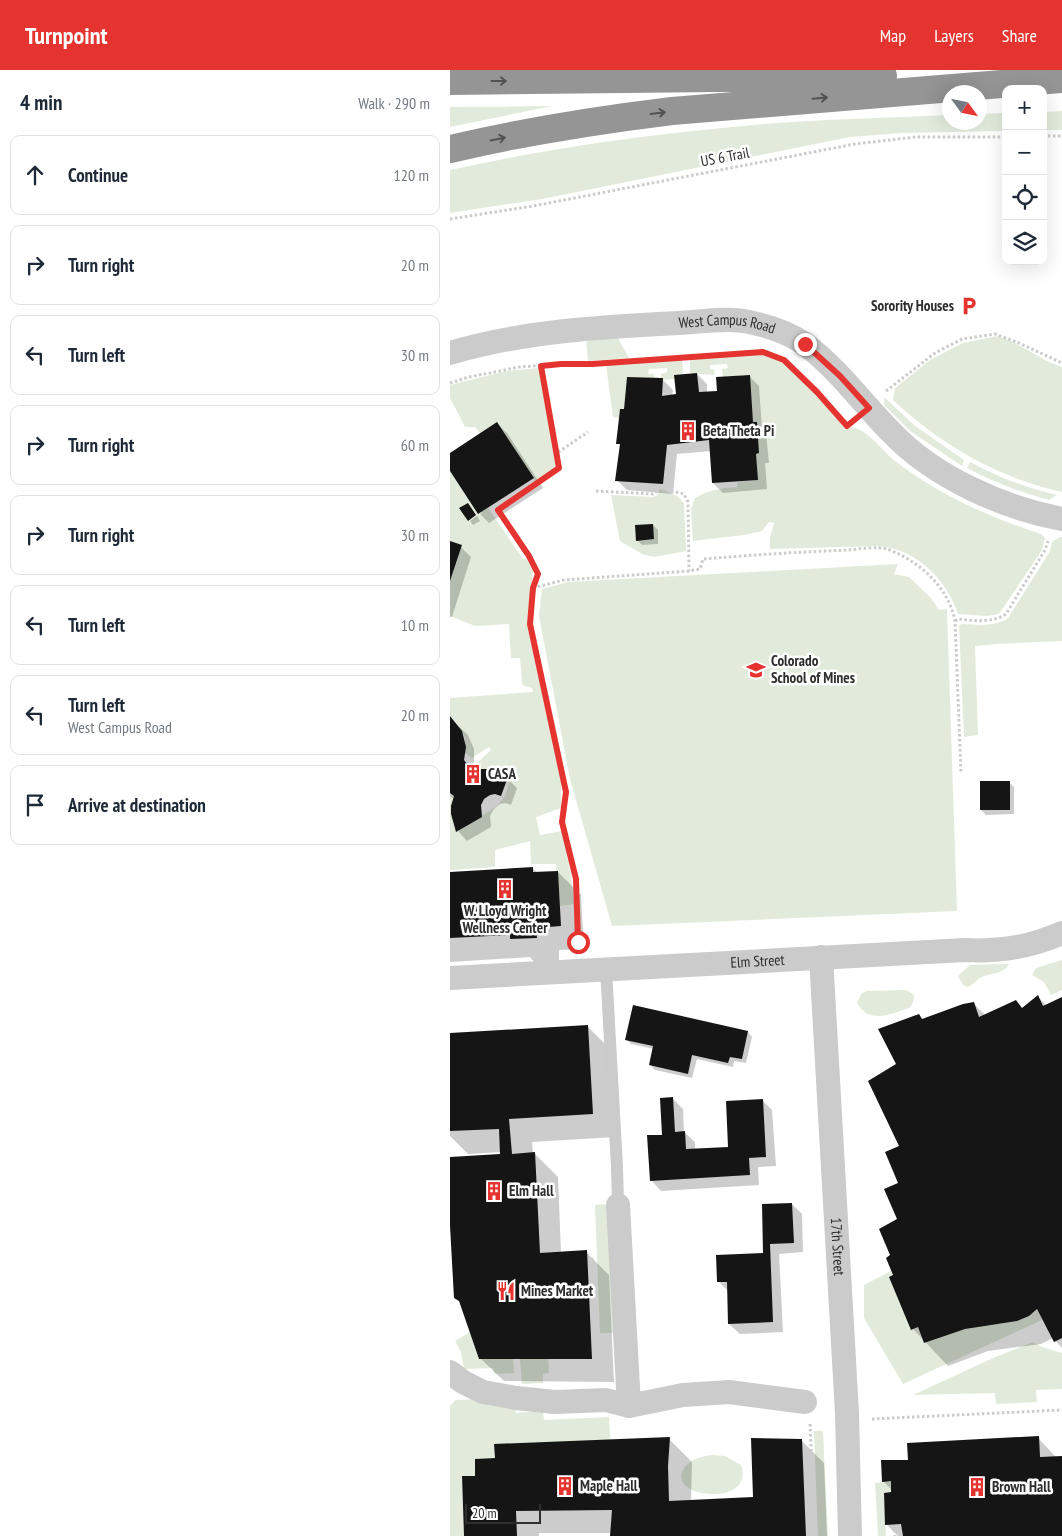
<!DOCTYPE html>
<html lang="en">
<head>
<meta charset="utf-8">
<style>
	:root { --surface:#fff; --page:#f2f2f3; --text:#1f2937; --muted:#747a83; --line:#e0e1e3; --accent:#e5342f }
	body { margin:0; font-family:"PT Sans Narrow",sans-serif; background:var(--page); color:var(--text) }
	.controls { position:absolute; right:15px; top:15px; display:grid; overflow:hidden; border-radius:10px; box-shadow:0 5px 20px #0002 }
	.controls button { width:45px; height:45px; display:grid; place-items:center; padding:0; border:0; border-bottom:1px solid var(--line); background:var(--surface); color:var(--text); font:25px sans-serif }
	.compass { position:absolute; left:492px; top:15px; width:45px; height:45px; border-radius:50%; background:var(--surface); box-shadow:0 5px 20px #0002; rotate:123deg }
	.scale { position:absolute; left:15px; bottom:12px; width:76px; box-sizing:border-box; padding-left:5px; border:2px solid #2e2e2e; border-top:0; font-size:14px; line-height:18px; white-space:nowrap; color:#2e2e2e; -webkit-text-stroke:4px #fff; paint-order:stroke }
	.stop { position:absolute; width:15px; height:15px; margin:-11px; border:4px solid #e5342f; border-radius:50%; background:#fff }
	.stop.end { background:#e5342f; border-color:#fff; box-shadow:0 1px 5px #0008 }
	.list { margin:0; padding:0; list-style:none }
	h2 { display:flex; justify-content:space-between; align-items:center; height:65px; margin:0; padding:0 20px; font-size:21px }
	h2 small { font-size:16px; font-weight:400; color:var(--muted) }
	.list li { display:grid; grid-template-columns:32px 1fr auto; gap:15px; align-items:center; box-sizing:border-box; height:80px; margin:0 10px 10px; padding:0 10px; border:1px solid var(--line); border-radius:10px }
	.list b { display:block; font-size:19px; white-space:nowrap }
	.list p { margin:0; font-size:16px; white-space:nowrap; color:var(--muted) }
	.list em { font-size:16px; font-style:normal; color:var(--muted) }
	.icon { flex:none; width:28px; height:28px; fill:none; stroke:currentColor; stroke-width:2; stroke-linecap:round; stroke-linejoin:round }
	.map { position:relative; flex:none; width:612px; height:1466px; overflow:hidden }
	header { display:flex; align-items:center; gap:30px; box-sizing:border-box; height:70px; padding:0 25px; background:var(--accent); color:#fff }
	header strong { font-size:24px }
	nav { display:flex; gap:28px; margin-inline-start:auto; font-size:18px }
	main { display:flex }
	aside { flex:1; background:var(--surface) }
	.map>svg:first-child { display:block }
</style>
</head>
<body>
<header>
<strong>Turnpoint</strong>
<nav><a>Map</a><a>Layers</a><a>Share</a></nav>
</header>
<main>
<aside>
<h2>4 min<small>Walk · 290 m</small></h2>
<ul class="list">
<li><svg class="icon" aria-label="ahead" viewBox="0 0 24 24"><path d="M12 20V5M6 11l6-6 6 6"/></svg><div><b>Continue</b></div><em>120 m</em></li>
<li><svg class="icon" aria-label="right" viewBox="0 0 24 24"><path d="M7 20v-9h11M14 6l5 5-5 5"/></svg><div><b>Turn right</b></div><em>20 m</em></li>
<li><svg class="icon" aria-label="left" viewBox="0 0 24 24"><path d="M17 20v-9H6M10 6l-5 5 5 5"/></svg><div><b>Turn left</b></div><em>30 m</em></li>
<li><svg class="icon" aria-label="right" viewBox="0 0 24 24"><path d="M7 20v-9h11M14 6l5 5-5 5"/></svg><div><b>Turn right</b></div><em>60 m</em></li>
<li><svg class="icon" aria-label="right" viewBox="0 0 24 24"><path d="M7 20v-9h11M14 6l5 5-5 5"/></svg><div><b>Turn right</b></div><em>30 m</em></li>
<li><svg class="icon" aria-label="left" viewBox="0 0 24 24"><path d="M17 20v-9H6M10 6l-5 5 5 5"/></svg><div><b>Turn left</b></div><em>10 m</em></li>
<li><svg class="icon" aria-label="left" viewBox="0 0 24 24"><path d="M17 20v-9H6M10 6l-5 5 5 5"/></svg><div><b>Turn left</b><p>West Campus Road</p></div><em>20 m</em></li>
<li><svg class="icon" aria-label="arrive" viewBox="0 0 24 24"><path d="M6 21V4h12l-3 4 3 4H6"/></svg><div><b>Arrive at destination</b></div></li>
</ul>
</aside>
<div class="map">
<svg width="612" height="1466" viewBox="0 0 612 1466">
	<rect width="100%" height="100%" fill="#fff"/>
	<path fill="#e2ebdb" d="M102,36l-102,21v-20z
		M612,41v19h-19v-18z
		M556,43v18l-105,2 -51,4 -308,62 -92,14v-43c103,-23 209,-37 314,-46 62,-5 124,-6 185,-9l1,7h30v-8z
		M166,265l13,23 -41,3 -2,-23z
		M547,266l14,5 38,21 13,5v125c-64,-14 -122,-48 -169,-92l2,-12 35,-28 33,-17z
		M309,283c4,0 8,0 12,1 21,8 60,58 75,76l5,-3c18,3 30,23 44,34 44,34 94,56 146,73l4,4 -3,12 -43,64 -12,2 -29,-2c-11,-34 -41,-64 -78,-68l-110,3v-11l4,-15 -5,-1 -7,9 -18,4 -51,6 -2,-32 4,-11c14,-8 26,-10 42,-11l1,-5 19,-2 -1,-26 3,-1 -2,-31h-4l-3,-47 -27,2 -1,-8 6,-1 -1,-4 -17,1v4l5,1 -1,5 -24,-2v-15z
		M232,289l1,15 -9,1v4l-11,1 -2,-2v-4l6,-2v-4l-18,1 -1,5h6v4l-27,-1 -3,32h-4l-1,9 -6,-1 -7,-52z
		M89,298l18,96 -2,4 -20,13 -38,-59 -17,11 -5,-6h-10l-15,-29v-13l57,-14z
		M434,327l30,28 50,35 -2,6 -52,-35 -26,-26z
		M520,392c28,15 56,26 87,33l-8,5c-30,-8 -56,-18 -82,-32z
		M0,401l28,42 10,-5 35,51 4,-1 6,13 -6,53 34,158v26l-25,9 4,18 22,-4 9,45 3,28 -14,2 -2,-35h-2v-7h-25l-1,-23 -35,9v17l-45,3v-75l4,1c-4,12 -4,24 3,36l40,-26 8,-10 5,-16 3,1 3,-7c-14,-5 -28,-8 -42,-1l-2,-3 2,-4 17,-16 -2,-3 -17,11 -7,-5v-15l-3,-7 -12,-15v-18l83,-6 -1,-4 -8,-2 -2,-2 -2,-26h-9l-2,-34 -34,2 -25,-10v-34l12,-36 -12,-5z
		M210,419l17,7 7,7 2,48 -32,6 -12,-3 -22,-13 -9,-46 43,2 3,-2z
		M610,467h2v104l-66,3 -21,2 3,89 -14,2 -5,-112 4,-1c15,1 32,3 45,-6l41,-65 4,-12z
		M448,494l-4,10 15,3 22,21 8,12 8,-1 10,302 -345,15 -42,-147 -31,-163 3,-27 26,-7z
		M612,890v30l-11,5 -7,-13 -12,-7 4,-7z
		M559,894c-5,10 -19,9 -29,14 -5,3 -7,7 -13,9l-4,-2 -5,-9 12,-11z
		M456,920l8,5c0,6 -1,9 -5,13 -18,6 -41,17 -52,-6l5,-9 5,-2z
		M159,1134l5,129h-14l-5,-128z
		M441,1201l21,59 6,-3 6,16c14,-5 28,-11 42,-15 27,-6 49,0 71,-19l5,11 -139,64 -39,-66v-33z
		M20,1262l9,27h34l1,14 -20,1 -1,-6 -29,1 -3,-17 -6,-11z
		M583,1272l9,5 20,6v36l-26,1 1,12 -41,2 -1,-11 -82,2 80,-37z
		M70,1289h28l1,14 -6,1v9l-21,1z
		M39,1329v7h26l1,7 27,-2 1,9 65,-3 1,23 -116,4 1,14 -20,1v17h-13l2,60h-14v-130l5,-6z
		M364,1361h9l5,105h-10z
		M263,1385l12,1 16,9c15,42 -73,34 -58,5 6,-11 19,-14 30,-15z
		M441,1411v11l-7,1 2,43h-8l-3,-53z"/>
	<path fill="#0003" d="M247,304l10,10v9l11,-1 31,-16 10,10 3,43 4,4 3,30h-4l2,26 -44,4 -10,-10 -2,-32 -34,3 -4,40 -46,-4 -10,-10 4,-34 -3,-3 7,-33 38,-30 10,10 -1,6 5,-1z
		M47,353l10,10 36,55 -54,35 -9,-9 2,-1 -1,-2 -31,-42v-15z
		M27,446l3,5 -7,4 -3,-4z
		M203,455l5,5v14l-16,1 -5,-5z
		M0,473l11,4 10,10 -19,60h-2z
		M0,648l18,17 6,14v22l1,3 18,-4 6,6 8,2 10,10 -6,17 -5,-2 -6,1 -6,5 -4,7 1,11 -24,14 -9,-10 -4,-32 -4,-3z
		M559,712l5,5v27l-28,1 -5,-5z
		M83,798l4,5 21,-1 23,23 3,54 -25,1v11l-25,1 -4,-5 -80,5v-89z
		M588,927l8,8 16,-7v350l-9,-10 -12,6 -53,7 -40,15 -35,-37 -18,-53 -3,-20 7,-36 2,-73 -3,-82 20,-50 5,5 50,-17 12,12 37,-6z
		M138,957l23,23 4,87 -83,5 1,12h2l23,23 3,76 25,-1 23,23 5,107 -110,-1 -24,-23 -30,-165v-35l52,-3v-3l-34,2 -18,-18v-102z
		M298,962l4,5 -6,26 -12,-2 -1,6 -36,-8 -5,19 -37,-8 -5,-5 4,-16 -23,-5 -5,-5z
		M223,1029l10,10 1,23 11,10v8l35,-2 32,-48 10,10 4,56 -18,1 1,18 -98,6 -10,-11z
		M342,1134l10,10 1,38 -24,2 4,78 -43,2 -11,-10 -1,-33 -10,-10 47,-27 -2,-49z
		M588,1368l18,19h6v79h-164l-12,-12 6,-34 -9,-9 26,-19z
		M219,1369l23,23 -1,39 63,-3 47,-58 23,23 3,73h-215v-3h-73v3h-74l12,-59 19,-18z"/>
	<path fill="#151515" d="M247,303l2,19 18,-1 -1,-14 34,-2 3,47h4l2,31 -3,1 2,26 -46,3 -3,-43 -42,5 -4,39 -48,-3 5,-37h-4l3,-26 1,-9h4l3,-32 36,1 -1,18 14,-2 -2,-19z
		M47,352l37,56 -56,36 -28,-43v-18z
		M18,433l8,12 -8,6 -9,-13z
		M203,454l1,15 -18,2 -1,-16z
		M0,471l12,4 -12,36z
		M0,646l12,15 4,16 -2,13 10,13 7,-4h12v5l15,3 -7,19 -6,-2 -5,1 -6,4 -3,6 1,12 -26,15 -5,-18v-8l3,-10 -4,-3z
		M530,711h30v29h-30z
		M83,797v5l25,-1 3,55 -25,2 1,10 -27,1v-4l-60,3v-66z
		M588,925l5,11 19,-9v341l-8,4 -17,-33 -8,7 -12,5 -52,8 -41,14 -6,-16 -7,3 -22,-53 4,-2 -7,-17 4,-3 -11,-26 18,-10 -13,-30 14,-6 -13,-31 14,-6 -31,-65 28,-17 -18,-35 41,-15 3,5 41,-15 11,-2 5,15 37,-17 6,8z
		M183,935l115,26 -6,28 -12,-2 -2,6 -36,-8 -4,19 -39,-9 4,-19 -28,-6z
		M138,955l5,89 -84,5 3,35 23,-2 5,101 47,-3 5,109h-113l-20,-58 -5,-3 -4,-72v-69l50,-3 -1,-25 -49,2v-98z
		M223,1027l2,35 10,-1 1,18 42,-2 -2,-46 37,-2 3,58 -17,1 1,17 -100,6 -3,-46h15l-2,-37z
		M342,1133l2,40 -24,1 3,78 -45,2 -1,-42h-10l-1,-27 47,-2 -1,-49z
		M589,1366l1,21 22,-1v80h-159l-2,-12 -16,1 -1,-32 7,-1v-11l-9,1 -1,-22h27l-1,-17z
		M220,1367l-2,29 1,35 84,-4 -2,-59 51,1 4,97h-196l2,-26 -96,1 1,25h-53l-2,-60h13v-17l20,-1 -1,-14z"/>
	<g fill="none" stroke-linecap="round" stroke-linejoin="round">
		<path stroke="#cbcbcb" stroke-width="3" stroke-dasharray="2.5 2.5" stroke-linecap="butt" d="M593,66h19
			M0,149l83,-13 322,-62 61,-7h90
			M91,296l16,87 31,-21
			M345,300l22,22 30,34 4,-2
			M0,313l19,-6 51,-10 41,-3h32l166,-12
			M436,321l49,-38 27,-14 33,-5 24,9 43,20
			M107,383l2,15 -61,42 31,46 9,18 -5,14 -3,36 36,168 -4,30 14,57 2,63
			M146,421l57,3 3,-2v-4h4l24,6 4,8 1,69
			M83,518l31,-8 125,-9 11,-2 3,-10c48,-4 97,-7 146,-9 9,-1 29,-4 38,-1 31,11 62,38 68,72l6,153
			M505,551l4,-2c15,2 34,4 47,-5l39,-64 3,-9
			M142,1188l5,102
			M422,1349l190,-9
			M360,1354l5,112
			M444,1455l1,11"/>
		<path stroke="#cbcbcb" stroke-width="12" d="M156,899l11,198 1,38"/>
		<g stroke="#cbcbcb" stroke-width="24">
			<path id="s1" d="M0,283c74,-22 151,-26 228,-30 20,-1 52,-6 71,-1 20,4 40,11 56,22 33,25 58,60 87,89 42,44 111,75 170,86"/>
			<path id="s2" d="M371,887l26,456 3,123"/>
			<path id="s3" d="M0,908l515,-28c34,2 66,-3 97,-17"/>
			<path d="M168,1135l11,201"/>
			<path d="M0,1302l13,10 20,10 33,6 39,4 51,-2 23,6 54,-11 46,-3 76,10"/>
		</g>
		<path stroke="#959595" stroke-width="28" d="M0,11l433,-5
			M0,79c73,-17 148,-29 222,-38l390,-32"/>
	</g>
	<defs><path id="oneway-shaft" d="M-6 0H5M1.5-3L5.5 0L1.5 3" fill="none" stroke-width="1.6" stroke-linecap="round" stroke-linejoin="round" transform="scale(1.25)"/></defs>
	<g stroke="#525252">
		<use href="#oneway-shaft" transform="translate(49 11)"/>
		<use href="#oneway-shaft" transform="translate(370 28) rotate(-5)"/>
		<use href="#oneway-shaft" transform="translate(208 43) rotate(-7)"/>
		<use href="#oneway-shaft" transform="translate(48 69) rotate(-11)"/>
	</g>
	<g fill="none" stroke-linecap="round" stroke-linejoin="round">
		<path stroke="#e5342f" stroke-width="6" d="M128,872l-2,-63 -14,-57 4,-30 -36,-168 3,-36 5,-14 -9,-18 -31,-46 61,-42 -18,-102 20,-2h31l171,-12 21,8 33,32 30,34 22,-18 -29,-32 -35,-32"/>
	</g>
	<defs>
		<g id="parking-bare" transform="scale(1.5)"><path d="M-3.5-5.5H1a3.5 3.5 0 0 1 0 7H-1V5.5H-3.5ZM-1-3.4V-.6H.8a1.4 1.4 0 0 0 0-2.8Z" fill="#e5342f" stroke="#fff" stroke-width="2.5" paint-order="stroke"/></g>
		<g id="building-bare" transform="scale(1.5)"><path d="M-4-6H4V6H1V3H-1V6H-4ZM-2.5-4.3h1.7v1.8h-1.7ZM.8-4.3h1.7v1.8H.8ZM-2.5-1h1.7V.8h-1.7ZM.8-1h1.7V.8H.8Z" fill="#e5342f" stroke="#fff" stroke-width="2.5" paint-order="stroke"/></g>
		<g id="university-bare" transform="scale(1.5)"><path d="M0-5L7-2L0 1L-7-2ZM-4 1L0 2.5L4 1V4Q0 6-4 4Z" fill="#e5342f" stroke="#fff" stroke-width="2.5" paint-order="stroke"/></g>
		<g id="restaurant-bare" transform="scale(1.5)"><path d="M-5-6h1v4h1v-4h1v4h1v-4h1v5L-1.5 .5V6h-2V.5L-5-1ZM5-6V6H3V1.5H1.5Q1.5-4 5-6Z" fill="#e5342f" stroke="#fff" stroke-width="2.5" paint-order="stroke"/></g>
	</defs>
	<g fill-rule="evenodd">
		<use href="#parking-bare" x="519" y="236"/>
		<use href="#building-bare" x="238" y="361"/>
		<use href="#university-bare" x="306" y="600"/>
		<use href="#building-bare" x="23" y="704"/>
		<use href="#building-bare" x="55" y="819"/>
		<use href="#building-bare" x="44" y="1121"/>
		<use href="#restaurant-bare" x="56" y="1221"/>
		<use href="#building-bare" x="115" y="1416"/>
		<use href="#building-bare" x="527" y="1417"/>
	</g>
	<g text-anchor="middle" stroke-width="5" stroke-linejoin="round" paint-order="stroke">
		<g font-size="15" fill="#2e2e2e" stroke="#fff">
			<text transform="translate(275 87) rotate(-11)" y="5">US 6 Trail</text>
			<text dy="5" stroke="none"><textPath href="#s1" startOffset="280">West Campus Road</textPath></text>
			<text dy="5" stroke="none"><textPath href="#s3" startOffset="308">Elm Street</textPath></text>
			<text dy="5" stroke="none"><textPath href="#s2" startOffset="290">17th Street</textPath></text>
		</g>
		<g font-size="15" font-weight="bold" fill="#2e2e2e" stroke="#fff" text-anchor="start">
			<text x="504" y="241" text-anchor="end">Sorority Houses</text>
			<text x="253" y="366">Beta Theta Pi</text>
			<text x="321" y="596">Colorado<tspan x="321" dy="17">School of Mines</tspan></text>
			<text x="38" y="709">CASA</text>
			<text x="55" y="846" text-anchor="middle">W. Lloyd Wright<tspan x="55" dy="17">Wellness Center</tspan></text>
			<text x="59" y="1126">Elm Hall</text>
			<text x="71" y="1226">Mines Market</text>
			<text x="130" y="1421">Maple Hall</text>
			<text x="542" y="1422">Brown Hall</text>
		</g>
	</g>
</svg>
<div class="controls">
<button>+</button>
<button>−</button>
<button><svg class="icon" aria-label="locate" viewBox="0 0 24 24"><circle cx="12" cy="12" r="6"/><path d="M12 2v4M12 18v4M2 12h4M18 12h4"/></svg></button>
<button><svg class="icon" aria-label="layers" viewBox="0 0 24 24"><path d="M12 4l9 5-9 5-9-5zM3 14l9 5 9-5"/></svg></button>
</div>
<svg class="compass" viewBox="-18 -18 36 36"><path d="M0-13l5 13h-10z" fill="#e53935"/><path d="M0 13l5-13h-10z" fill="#747a83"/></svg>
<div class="scale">20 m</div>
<div class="stop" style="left:128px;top:872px"></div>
<div class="stop end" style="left:355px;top:274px"></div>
</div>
</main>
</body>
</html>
